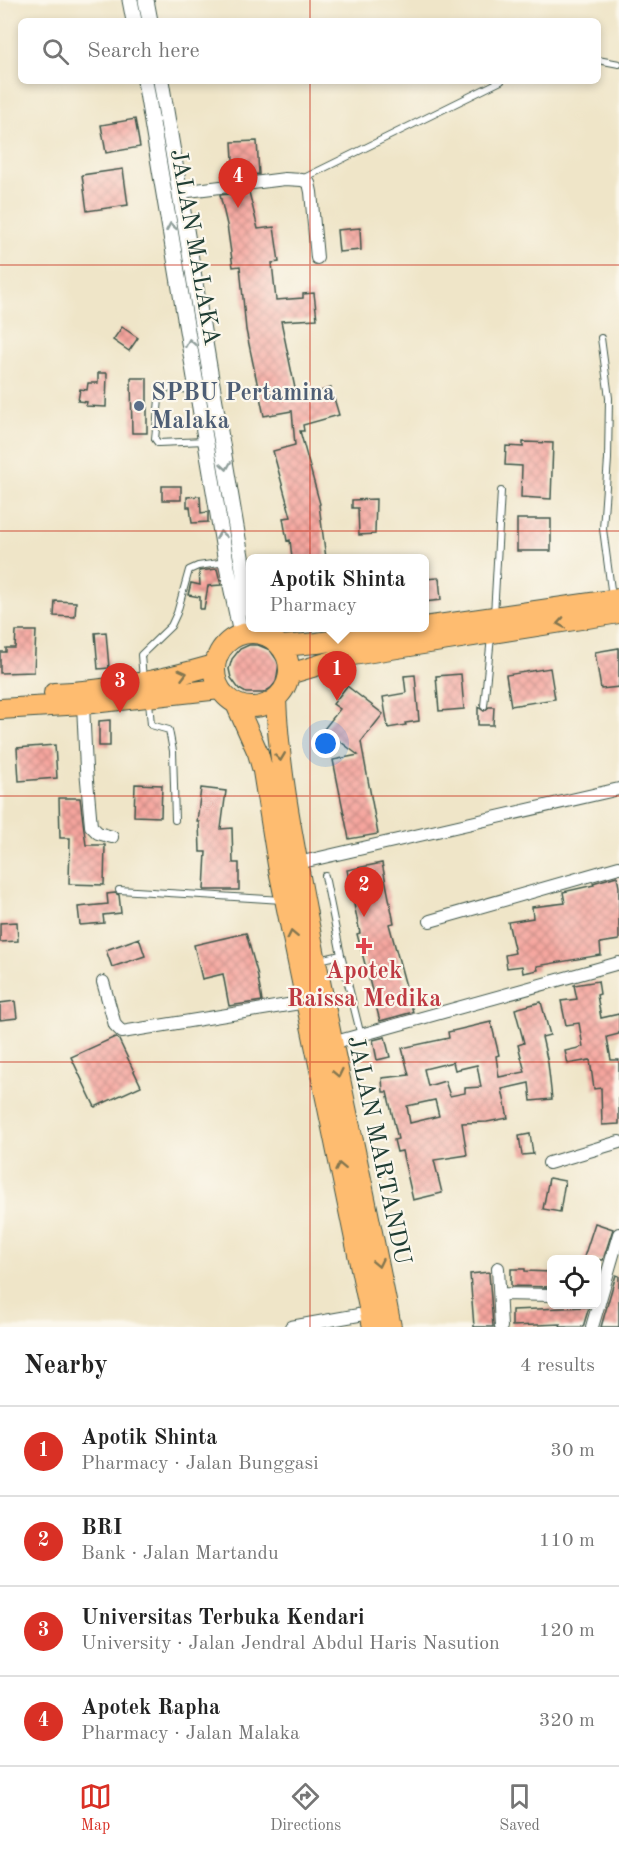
<!DOCTYPE html>
<html lang="en">
<head>
<meta charset="utf-8">
<style>
	:root { --surface:#fff; --page:#f6f6f6; --text:#222; --muted:#767676; --line:#e0e0e0; --accent:#d93025 }
	body { margin:0; font-family:"Old Standard TT",serif; background:var(--page); color:var(--text) }
	.controls { position:absolute; right:18px; bottom:18px; display:grid; overflow:hidden; border-radius:9px; box-shadow:0 3px 9px #0003 }
	.controls button { width:54px; height:54px; display:grid; place-items:center; padding:0; border:0; border-bottom:2px solid var(--line); background:var(--surface); color:var(--text); font:30px sans-serif }
	.you { position:absolute; left:326px; top:744px; width:21px; height:21px; margin:-15px; border:4px solid #fff; border-radius:50%; background:#1a73e8; box-shadow:0 0 0 9px #1a73e833 }
	.badge { display:grid; place-items:center; width:39px; height:39px; border-radius:50%; background:var(--accent); color:#fff; font-size:20px; font-weight:700 }
	.pin { position:absolute; translate:-50% -50px; filter:drop-shadow(0 2px 3px #0008) }
	.pin::after { content:''; position:absolute; top:32px; width:21px; height:18px; background:inherit; clip-path:polygon(0 0,100% 0,50% 100%) }
	.popup { position:absolute; left:246px; top:554px; width:183px; height:78px; box-sizing:border-box; display:grid; place-content:center; border-radius:9px; background:var(--surface); filter:drop-shadow(0 2px 4px #0005); font-size:20px; white-space:nowrap; color:var(--muted) }
	.popup b { font-size:22px; color:var(--text) }
	.popup::after { content:''; position:absolute; left:50%; top:100%; margin-left:-12px; border:12px solid transparent; border-top-color:var(--surface) }
	.list { margin:0; padding:0; list-style:none }
	h2 { display:flex; justify-content:space-between; align-items:center; height:78px; margin:0; padding:0 24px; font-size:26px }
	h2 small { font-size:20px; font-weight:400; color:var(--muted) }
	.list li { display:grid; grid-template-columns:39px 1fr auto; gap:18px; align-items:center; box-sizing:border-box; height:90px; padding:0 24px; border-top:2px solid var(--line) }
	.list b { display:block; font-size:22px; white-space:nowrap }
	.list p { margin:0; font-size:20px; white-space:nowrap; color:var(--muted) }
	.list em { font-size:20px; font-style:normal; color:var(--muted) }
	.icon { flex:none; width:33px; height:33px; fill:none; stroke:currentColor; stroke-width:2; stroke-linecap:round; stroke-linejoin:round }
	.map { position:relative; flex:none; width:619px; height:1327px; overflow:hidden }
	.search { position:absolute; background:var(--surface); box-shadow:0 3px 9px #0003; left:18px; right:18px; top:18px; height:66px; display:flex; align-items:center; gap:15px; box-sizing:border-box; padding:0 21px; border-radius:9px; color:var(--muted); font-size:22px }
	.sheet { height:438px; background:var(--surface) }
	nav { display:flex; justify-content:space-around; align-items:center; box-sizing:border-box; height:84px; border-top:2px solid var(--line); background:var(--surface); font-size:16px; color:var(--muted) }
	nav a { display:grid; justify-items:center; gap:3px }
	nav .on { color:var(--accent) }
	.map>svg:first-child { display:block }
</style>
</head>
<body>
<div class="map">
<svg width="619" height="1327" viewBox="0 0 619 1327">
	<defs>
		<pattern id="building-cross-hatch" width="8" height="8" patternUnits="userSpaceOnUse" patternTransform="scale(1.5)"><rect width="8" height="8" fill="#f6a59e"/><path d="M0 0l8 8M0 8l8-8" fill="none" stroke="#c78882"/></pattern>
	</defs>
	<rect width="100%" height="100%" fill="#fbf7ec"/>
	<filter id="ink" filterUnits="userSpaceOnUse"><feTurbulence type="fractalNoise" baseFrequency=".0167" numOctaves="2"/><feDisplacementMap in="SourceGraphic" scale="12" xChannelSelector="R" yChannelSelector="G"/><feConvolveMatrix kernelMatrix="1 2 1 2 8 2 1 2 1" color-interpolation-filters="sRGB"/></filter>
	<filter id="wash" filterUnits="userSpaceOnUse"><feTurbulence type="fractalNoise" baseFrequency=".008" numOctaves="4" result="noise"/><feDisplacementMap in="SourceGraphic" scale="24" xChannelSelector="R" yChannelSelector="G"/><feGaussianBlur stdDeviation="1.35" result="paint"/><feColorMatrix in="noise" values="0 0 0 0 0 0 0 0 0 0 0 0 0 0 0 0 0 1.4 0 .05"/><feComposite in="paint" operator="in"/></filter>
	<g filter="url(#wash)">
		<rect width="100%" height="100%" fill="#efe5c8"/>
		<g id="blocks">
			<path fill="url(#building-cross-hatch)" fill-rule="evenodd" d="M135,119l5,28 -34,6 -5,-28z
				M257,141l2,33 -25,3 -2,-35z
				M123,169l5,36 -41,6 -5,-36z
				M249,192l9,37 16,-2 5,35 -7,1 4,37 27,-2v-4l11,-1 3,26 -36,2 16,77 34,-10 8,27 -36,10 1,6h-4l20,73 -1,1 7,53h-34l-2,-18 -3,1 -4,-23 8,-1 -18,-66 22,-6 -3,-34 -28,5 -18,-86 -6,-64 -7,1 -6,-42 -7,-30z
				M360,228l1,22 -22,2 -2,-22z
				M122,327l16,11 -9,13 -16,-11z
				M98,373h9l-1,34 -20,-1 1,-4 -9,-1 2,-12 7,1 1,-7h10z
				M131,378h16v55h-15z
				M523,442l30,1 -2,56 -30,-2 1,-31 -17,-1 1,-19 17,1z
				M162,486h19v14h-19z
				M200,496l1,17 7,-1v10l-16,1 -2,-16h-3v-10z
				M376,499l-1,35 -16,1 -1,-27h-6v-8z
				M517,519h34v32h-34z
				M217,569l4,16 -13,1 -4,23h-4v-12l-12,-2 3,-12 9,2 -1,-14z
				M439,578l2,22 -17,2v-23z
				M55,601l21,1 -1,15 -21,-1z
				M16,631h20l-2,41 -34,1v-21h6v-4h9z
				M106,632l3,36 -11,1 -3,-36z
				M249,645h9l12,5 9,13 -3,19 -5,6 -8,5h-17l-7,-4 -8,-11 -2,-9 3,-10 8,-10z
				M619,648v39l-18,2 -6,-37z
				M550,668l5,31 -44,7 -5,-31z
				M461,674l3,35 -25,2 -3,-35z
				M415,675l4,46 -14,2 1,2 -18,3 -5,-31 23,-4 -2,-17z
				M347,686l36,28 -22,28 17,92 -29,5 -16,-79 25,-5 -34,-26 16,-20 -7,-5z
				M478,707l6,4 5,-4h5l-1,18h-15z
				M110,720v26h-11v-25z
				M55,745l2,33 -38,3 -2,-33z
				M135,784l27,1 -1,32 -27,-1z
				M201,788l25,3 -5,38 11,-1 1,35h6v27h-35l2,-38h-6l-1,-30h-2z
				M59,798h21l6,47h19l-1,40 -35,-1 1,-46h-10z
				M382,863l12,60 -5,1 24,88 -33,9 -23,-87 3,-1 -13,-63z
				M617,876l2,11v53l-19,3 1,12 -64,11 1,4 -15,3 -1,-7 -15,2 -2,-13 10,-2 -7,-31 25,-4 -1,-11 33,-4 -2,-11 31,-7 -1,-2z
				M115,893l4,2 2,18 -18,2 1,8 -24,2 -2,-18 30,-3 -1,-10z
				M17,922l1,19 -18,1v-19z
				M246,933l11,39 5,29 -33,5 -6,-32 -21,5 -8,-34z
				M139,938l6,18 -33,11 -6,-17z
				M598,981l2,13 -3,1 4,23 18,-4v20l-12,3 4,23h8v64l-17,1 -1,-37 -7,1 -4,-29 -22,4 -3,-13 18,-4 -4,-24 -13,2 -5,-24 16,-2 -3,-14z
				M15,1001l2,17 -17,2v-17z
				M541,1002l9,33 -8,2 6,26 4,36 -21,2 -2,-18 -27,6 6,29 -21,4 -25,1 5,32 -33,5 8,33 -29,7 -11,-49 -5,1 -3,-12 4,-1 -11,-47h-4l-1,-14 27,-3 -7,-27 47,-10 -1,-6 43,-10 8,33 -3,1 3,21 26,-5 -7,-27 6,-2 -9,-34zM453,1062l2,8 22,-5 4,22 -16,1v5l-15,3 -5,-15 -17,5 -4,-17zM435,1100l4,16 -29,7 -3,-17z
				M115,1037l4,3 22,46 -46,21 -24,-50z
				M385,1037l5,20 -13,3 -4,-20z
				M530,1134l3,20 -11,1 -3,-19z
				M549,1178l16,3 -5,31 -17,-3z
				M595,1223l18,6 -10,31h-20z
				M511,1269h14v2l27,1v15l-41,-1z
				M489,1272l4,55h-19l-4,-53z
				M616,1275l3,1v51h-18z
				M589,1307l-6,20h-23l1,-3 -49,2v-16z"/>
		</g>
	</g>
	<g filter="url(#ink)">
		<use href="#blocks" fill-opacity="0" stroke="#3e564a" stroke-width="1.5"/>
		<g fill="none" stroke-linecap="round" stroke-linejoin="round">
			<g stroke="#3e564a" stroke-width="8">
				<path id="service" d="M598,60l21,4
					M302,179l199,-98
					M601,338l8,60 -1,61 -5,70 9,68
					M197,390l-32,-2 -5,2 -5,49 3,4 47,-2
					M494,615l7,-124
					M143,679l-2,-24 30,-29 6,-13 12,-43 9,-4 28,-4
					M149,701l2,24 18,5 4,21 2,69
					M484,706l7,-69
					M325,876l16,79 20,81
					M119,890l163,10
					M319,960l22,-5"/>
			</g>
			<g stroke="#3e564a" stroke-width="14">
				<path id="minor" d="M180,192l105,-13 17,1 7,3 2,9 6,66
					M83,704l3,65 5,57 7,7 14,4
					M298,863l321,-74
					M430,921l189,-54
					M103,982l12,43 7,7 184,-30
					M332,1043l287,-80
					M549,1163l70,-21
					M498,1268l3,59
					M500,1294l52,1
					M291,1327l79,-14
					M592,1327l27,-93"/>
			</g>
			<g stroke="#3e564a" stroke-width="17">
				<path id="tertiary" d="M130,0l4,21
					M146,0l4,21
					M145,81l81,481 15,72
					M161,81l89,529
					M253,628l1,4"/>
			</g>
			<g stroke="#3e564a" stroke-width="22">
				<path id="trunk" d="M424,627l195,-28
					M215 670a37 37 0 1 1 74 0a37 37 0 1 1-74 0Z
					M281,646l36,-3 101,-15
					M289,674l64,-19 266,-42
					M54,693c54,-2 108,-13 160,-28
					M276,699c3,71 17,140 30,210 26,140 58,278 85,418
					M236,704l22,49 5,18 15,94 95,462
					M0,709l83,-5 137,-15"/>
			</g>
			<use href="#service" stroke="#fff" stroke-width="6"/>
			<use href="#minor" stroke="#fff" stroke-width="12"/>
			<use href="#tertiary" stroke="#fff" stroke-width="15"/>
			<use href="#trunk" stroke="#febc70" stroke-width="20"/>
		</g>
		<defs><path id="oneway-chevron" d="M-2-3.5L2.5 0L-2 3.5" fill="none" stroke-width="1.6" stroke-linecap="round" stroke-linejoin="round" transform="scale(1.5)"/></defs>
		<g stroke="#8f9e9a">
			<use href="#oneway-chevron" transform="translate(171 227) rotate(-100)"/>
			<use href="#oneway-chevron" transform="translate(190 343) rotate(-100)"/>
			<use href="#oneway-chevron" transform="translate(226 466) rotate(81)"/>
			<use href="#oneway-chevron" transform="translate(221 535) rotate(-100)"/>
		</g>
		<g stroke="#83764f">
			<use href="#oneway-chevron" transform="translate(561 623) rotate(171)"/>
			<use href="#oneway-chevron" transform="translate(183 674) rotate(-15)"/>
			<use href="#oneway-chevron" transform="translate(280 757) rotate(82)"/>
			<use href="#oneway-chevron" transform="translate(292 935) rotate(-102)"/>
			<use href="#oneway-chevron" transform="translate(338 1073) rotate(78)"/>
			<use href="#oneway-chevron" transform="translate(340 1167) rotate(-102)"/>
			<use href="#oneway-chevron" transform="translate(378 1263) rotate(78)"/>
		</g>
	</g>
	<path fill="none" stroke="#c8321e" stroke-width="1.5" stroke-opacity="0.55" d="M310,0v21M310,81v1246M0,265h619M0,531h619M0,796h619M0,1062h619"/>
	<circle fill="#5c6f8a" stroke="#fbf7ec" stroke-width="2" cx="139" cy="406" r="6"/>
	<path fill="#e0444e" stroke="#fbf7ec" stroke-width="2" d="M361 937h6v6h6v6h-6v6h-6v-6h-6v-6h6z"/>
	<g text-anchor="middle" stroke-width="4.5" stroke-linejoin="round" paint-order="stroke">
		<g font-size="24" fill="#1f3d34" stroke="#fbf7ec">
			<text transform="translate(196 247) rotate(80)" y="8">JALAN MALAKA</text>
			<text transform="translate(380 1150) rotate(78)" y="8">JALAN MARTANDU</text>
		</g>
		<g font-size="24" font-weight="bold" fill="#4e5e75" stroke="#fbf7ec" text-anchor="start">
			<text x="151" y="400">SPBU Pertamina<tspan x="151" dy="28">Malaka</tspan></text>
		</g>
		<g font-size="24" font-weight="bold" fill="#be3a42" stroke="#fbf7ec">
			<text x="364" y="978">Apotek<tspan x="364" dy="28">Raissa Medika</tspan></text>
		</g>
	</g>
</svg>
<div class="controls">
<button><svg class="icon" aria-label="locate" viewBox="0 0 24 24"><circle cx="12" cy="12" r="6"/><path d="M12 2v4M12 18v4M2 12h4M18 12h4"/></svg></button>
</div>
<div class="you"></div>
<div class="pin badge" style="left:337px;top:701px">1</div>
<div class="popup"><b>Apotik Shinta</b>Pharmacy</div>
<div class="pin badge" style="left:364px;top:917px">2</div>
<div class="pin badge" style="left:120px;top:713px">3</div>
<div class="pin badge" style="left:238px;top:208px">4</div>
<div class="search"><svg class="icon" aria-label="search" viewBox="0 0 24 24"><circle cx="10" cy="10" r="6"/><path d="M15 15l6 6"/></svg>Search here</div>
</div>
<section class="sheet">
<h2>Nearby<small>4 results</small></h2>
<ul class="list">
<li><span class="badge">1</span><div><b>Apotik Shinta</b><p>Pharmacy · Jalan Bunggasi</p></div><em>30 m</em></li>
<li><span class="badge">2</span><div><b>BRI</b><p>Bank · Jalan Martandu</p></div><em>110 m</em></li>
<li><span class="badge">3</span><div><b>Universitas Terbuka Kendari</b><p>University · Jalan Jendral Abdul Haris Nasution</p></div><em>120 m</em></li>
<li><span class="badge">4</span><div><b>Apotek Rapha</b><p>Pharmacy · Jalan Malaka</p></div><em>320 m</em></li>
</ul>
</section>
<nav>
<a class="on"><svg class="icon" aria-label="map" viewBox="0 0 24 24"><path d="M3 6l6-2 6 2 6-2v14l-6 2-6-2-6 2zM9 4v14M15 6v14"/></svg>Map</a>
<a><svg class="icon" aria-label="directions" viewBox="0 0 24 24"><path d="M12 3l9 9-9 9-9-9zM9 14v-3h6M13 9l2 2-2 2"/></svg>Directions</a>
<a><svg class="icon" aria-label="saved" viewBox="0 0 24 24"><path d="M7 4h10v16l-5-4-5 4z"/></svg>Saved</a>
</nav>
</body>
</html>
